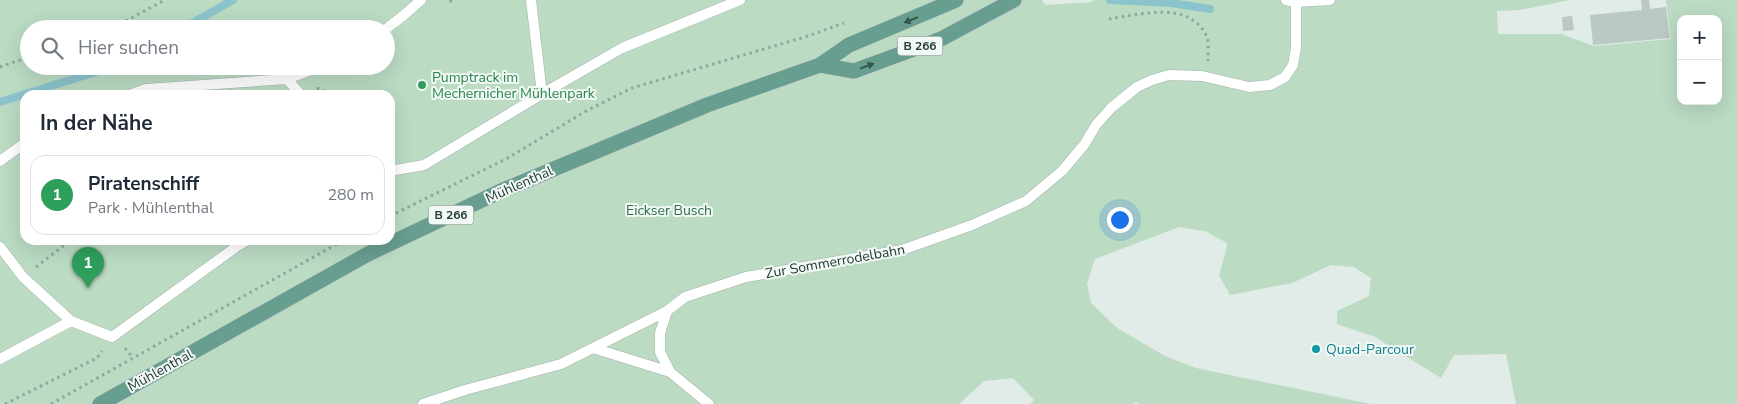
<!DOCTYPE html>
<html lang="de">
<head>
<meta charset="utf-8">
<style>
	:root { --surface:#fff; --page:#f2f2f3; --text:#1f2937; --muted:#747a83; --line:#e0e1e3; --accent:#ea580c }
	body { margin:0; font-family:"Nunito Sans",sans-serif; background:var(--page); color:var(--text) }
	.controls { position:absolute; right:15px; top:15px; display:grid; overflow:hidden; border-radius:10px; box-shadow:0 5px 20px #0002 }
	.controls button { width:45px; height:45px; display:grid; place-items:center; padding:0; border:0; border-bottom:1px solid var(--line); background:var(--surface); color:var(--text); font:25px sans-serif }
	.you { position:absolute; left:1119px; top:219px; width:18px; height:18px; margin:-12px; border:4px solid #fff; border-radius:50%; background:#1a73e8; box-shadow:0 0 0 8px #1a73e833 }
	.badge { display:grid; place-items:center; width:32px; height:32px; border-radius:50%; background:var(--accent); color:#fff; font-size:16px; font-weight:700 }
	.pin { position:absolute; translate:-50% -41px; filter:drop-shadow(0 1px 2px #0008) }
	.pin::after { content:''; position:absolute; top:26px; width:18px; height:15px; background:inherit; clip-path:polygon(0 0,100% 0,50% 100%) }
	.list { margin:0; padding:0; list-style:none }
	h2 { display:flex; justify-content:space-between; align-items:center; height:65px; margin:0; padding:0 20px; font-size:21px }
	h2 small { font-size:16px; font-weight:400; color:var(--muted) }
	.list li { display:grid; grid-template-columns:32px 1fr auto; gap:15px; align-items:center; box-sizing:border-box; height:80px; margin:0 10px 10px; padding:0 10px; border:1px solid var(--line); border-radius:15px }
	.list b { display:block; font-size:19px; white-space:nowrap }
	.list p { margin:0; font-size:16px; white-space:nowrap; color:var(--muted) }
	.list em { font-size:16px; font-style:normal; color:var(--muted) }
	.icon { flex:none; width:28px; height:28px; fill:none; stroke:currentColor; stroke-width:2; stroke-linecap:round; stroke-linejoin:round }
	.map { position:relative; flex:none; width:1737px; height:404px; overflow:hidden }
	.search { position:absolute; background:var(--surface); box-shadow:0 5px 20px #0002; left:20px; top:20px; width:375px; height:55px; display:flex; align-items:center; gap:12px; box-sizing:border-box; padding:0 18px; border-radius:28px; color:var(--muted); font-size:19px }
	.panel { position:absolute; background:var(--surface); box-shadow:0 5px 20px #0002; left:20px; top:90px; width:375px; height:155px; border-radius:15px }
	.map>svg:first-child { display:block }
</style>
</head>
<body>
<div class="map">
<svg width="1737" height="404" viewBox="0 0 1737 404">
	<rect width="100%" height="100%" fill="#e1ebe7"/>
	<path fill="#bbdbc3" fill-rule="evenodd" d="M0,0h1042l3,5 47,-3 1,-2h477l-50,10 -23,1 1,23h63l33,12 77,-7 -5,-39h71v404h-221l-10,-50 -52,1 -13,23 -66,-41 -38,-13v-13l32,-15 2,-18 -17,-11 -23,-2 -39,18 -62,12 -11,-20 7,-24 1,-8 -22,-12 -26,-4 -84,32 -8,25 4,19 26,25 48,28 31,12 175,36h-231l-4,-2 -4,2h-102l4,-4 -21,-22 -29,3 -25,23h-959zM1681,19h37v82h-37zM29,29h357v37h-357zM25,95h365v145h-365z"/>
	<g fill="none" stroke-linecap="round" stroke-linejoin="round">
		<path stroke="#8cc4ce" stroke-width="8" d="M1110,0l61,3 39,6
			M182,29l51,-29
			M0,102l115,-36"/>
	</g>
	<path fill="#bac9c2" d="M1641,0h8l1,9 16,-2 4,31 -77,7 -3,-30 52,-5z
		M1572,16l2,14 -11,1 -1,-14z"/>
	<g fill="none" stroke-linecap="round" stroke-linejoin="round">
		<g stroke="#a4b3ae" stroke-width="11">
			<path id="lane" d="M531,0l11,94
				M1286,0l10,2 34,-2
				M386,29l18,-14 17,-15
				M287,79l14,16
				M129,95l17,-6 141,-10 35,-13
				M0,161l25,-18
				M390,171l34,-6 118,-71 80,-46 118,-48
				M0,247l23,30 48,44
				M593,348l77,24
				M0,359l71,-38 41,16 124,-90 12,-7
				M423,404l42,-14 96,-26 106,-53
				M709,404l-39,-32 -10,-20v-19l7,-22 18,-14 61,-20 156,-27 70,-25 54,-24 36,-30 22,-26 12,-20 15,-17 26,-21 15,-7 17,-5 33,1 47,11 21,-2 15,-8 8,-12 3,-17v-46"/>
		</g>
		<g stroke="#c1c8c6" stroke-width="16">
			<path id="primary" d="M820,65l34,6 87,-32 73,-39
				M100,404l268,-150 133,-63 206,-86 113,-40 29,-20 107,-45"/>
		</g>
		<path stroke="#83ada0" stroke-width="3" stroke-dasharray="2.5 4" stroke-linecap="butt" d="M450,0l2,3
			M1109,19c33,-5 81,-19 98,18 2,7 1,17 1,24
			M108,29l10,-4 47,-25
			M0,67l29,-10
			M317,88l11,4
			M390,216l116,-57 82,-49 44,-22 176,-52 36,-13
			M36,267l35,-27
			M125,348l8,10
			M5,404l92,-46 5,-7
			M51,404l293,-164"/>
		<use href="#lane" stroke="#fff" stroke-width="10"/>
		<use href="#primary" stroke="#689e90" stroke-width="15"/>
	</g>
	<defs><path id="oneway-solid" d="M-6-.8H1V-3.2L6.5 0L1 3.2V.8H-6Z" transform="scale(1.25)"/></defs>
	<g fill="#34544b">
		<use href="#oneway-solid" transform="translate(911 20) rotate(158)"/>
		<use href="#oneway-solid" transform="translate(867 66) rotate(-20)"/>
	</g>
	<circle fill="#2e9e5b" stroke="#f2f8f5" stroke-width="2" cx="422" cy="85" r="5"/>
	<circle fill="#0f9aa8" stroke="#f2f8f5" stroke-width="2" cx="1316" cy="349" r="5"/>
	<g text-anchor="middle" stroke-width="4" stroke-linejoin="round" paint-order="stroke">
		<g fill="#f2f8f5" stroke="#60746e" stroke-width="1">
			<rect x="897.5" y="36.5" width="45" height="19" rx="4"/>
			<rect x="428.5" y="205.5" width="45" height="19" rx="4"/>
		</g>
		<g font-size="12" font-weight="bold" fill="#223b34">
			<text x="920" y="50">B 266</text>
			<text x="451" y="219">B 266</text>
		</g>
		<g font-size="14" fill="#27864d" stroke="#f2f8f5" text-anchor="start">
			<text x="432" y="82">Pumptrack im<tspan x="432" dy="16">Mechernicher Mühlenpark</tspan></text>
		</g>
		<g font-size="14" fill="#223b34" stroke="#f2f8f5">
			<text transform="translate(519 184) rotate(-24)" y="5">Mühlenthal</text>
			<text transform="translate(835 261) rotate(-10)" y="5">Zur Sommerrodelbahn</text>
			<text transform="translate(160 370) rotate(-29)" y="5">Mühlenthal</text>
		</g>
		<g font-size="14" fill="#2f7047" stroke="#f2f8f5">
			<text x="669" y="215">Eickser Busch</text>
		</g>
		<g font-size="14" fill="#0d838f" stroke="#f2f8f5" text-anchor="start">
			<text x="1326" y="354">Quad-Parcour</text>
		</g>
	</g>
</svg>
<div class="controls">
<button>+</button>
<button>−</button>
</div>
<div class="you"></div>
<div class="pin badge" style="left:88px;top:288px;background:#2e9e5b">1</div>
<div class="search"><svg class="icon" aria-label="search" viewBox="0 0 24 24"><circle cx="10" cy="10" r="6"/><path d="M15 15l6 6"/></svg>Hier suchen</div>
<section class="panel">
<h2>In der Nähe<small></small></h2>
<ul class="list">
<li><span class="badge" style="background:#2e9e5b">1</span><div><b>Piratenschiff</b><p>Park · Mühlenthal</p></div><em>280 m</em></li>
</ul>
</section>
</div>
</body>
</html>
